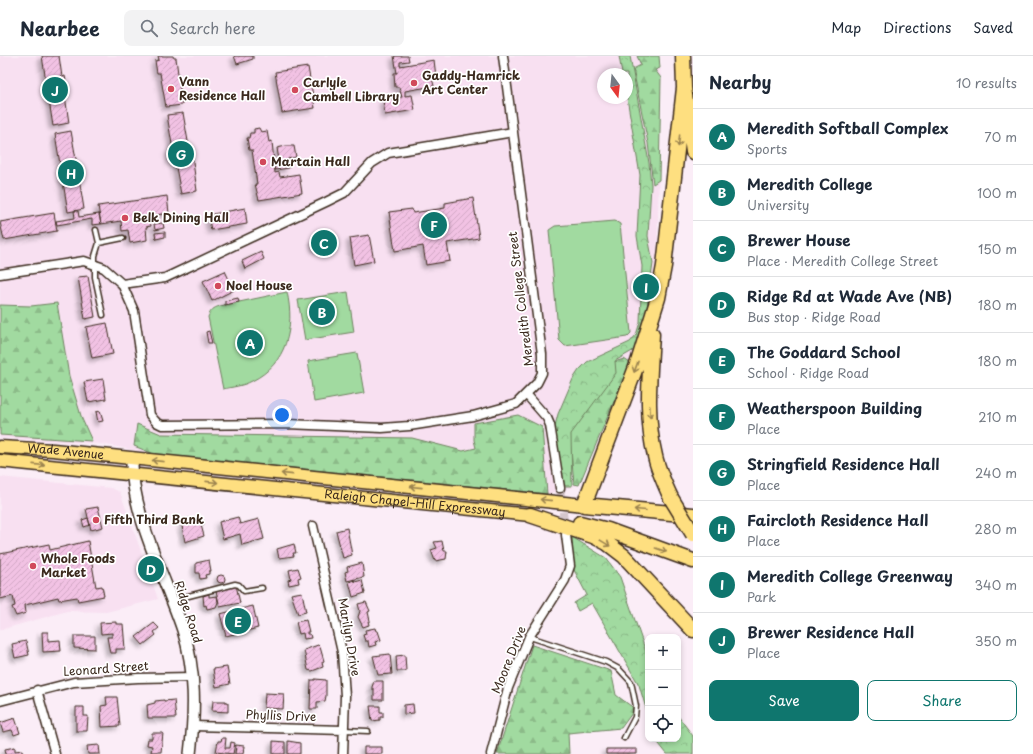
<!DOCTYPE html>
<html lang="en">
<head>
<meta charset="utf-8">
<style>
	:root { --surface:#fff; --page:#f2f2f3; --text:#1f2937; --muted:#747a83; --line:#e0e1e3; --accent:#0f766e }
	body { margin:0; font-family:"Playpen Sans",sans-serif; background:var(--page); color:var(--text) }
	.controls { position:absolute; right:12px; bottom:12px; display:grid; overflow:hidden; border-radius:8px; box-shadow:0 2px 6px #0003 }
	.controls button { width:36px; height:36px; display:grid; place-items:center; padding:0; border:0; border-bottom:1px solid var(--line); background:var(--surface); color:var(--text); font:20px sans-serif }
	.compass { position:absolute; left:597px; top:12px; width:36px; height:36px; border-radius:50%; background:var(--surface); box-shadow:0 2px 6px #0003; rotate:165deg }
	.you { position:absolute; left:282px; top:359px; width:14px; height:14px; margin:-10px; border:3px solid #fff; border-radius:50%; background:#1a73e8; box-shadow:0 0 0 6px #1a73e833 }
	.badge { display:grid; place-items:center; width:26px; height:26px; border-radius:50%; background:var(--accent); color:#fff; font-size:13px; font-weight:700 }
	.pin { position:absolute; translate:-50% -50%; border:2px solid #fff; box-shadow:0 1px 4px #0006 }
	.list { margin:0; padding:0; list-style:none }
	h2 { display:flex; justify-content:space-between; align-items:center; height:52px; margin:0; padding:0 16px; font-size:17px }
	h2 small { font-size:13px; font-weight:400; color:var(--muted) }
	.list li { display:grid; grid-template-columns:26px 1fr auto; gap:12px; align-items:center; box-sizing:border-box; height:56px; padding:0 16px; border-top:1px solid var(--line) }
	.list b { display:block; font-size:15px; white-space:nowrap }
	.list p { margin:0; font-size:13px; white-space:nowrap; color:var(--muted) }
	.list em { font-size:13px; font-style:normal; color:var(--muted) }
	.actions { display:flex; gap:8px; padding:12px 16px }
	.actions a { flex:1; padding:9px 0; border:1px solid var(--accent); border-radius:8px; text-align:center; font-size:14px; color:var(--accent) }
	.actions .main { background:var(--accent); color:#fff }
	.icon { flex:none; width:22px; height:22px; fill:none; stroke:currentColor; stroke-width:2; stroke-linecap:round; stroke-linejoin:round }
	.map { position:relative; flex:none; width:693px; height:698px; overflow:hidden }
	header { display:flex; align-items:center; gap:24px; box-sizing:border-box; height:56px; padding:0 20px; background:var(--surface); border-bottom:1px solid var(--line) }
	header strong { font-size:19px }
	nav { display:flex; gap:22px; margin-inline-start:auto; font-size:14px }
	.search { width:280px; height:36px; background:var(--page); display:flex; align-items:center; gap:10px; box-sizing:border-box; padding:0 14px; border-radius:8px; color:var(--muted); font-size:15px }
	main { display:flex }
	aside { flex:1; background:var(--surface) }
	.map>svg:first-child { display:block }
</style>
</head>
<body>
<header>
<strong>Nearbee</strong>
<div class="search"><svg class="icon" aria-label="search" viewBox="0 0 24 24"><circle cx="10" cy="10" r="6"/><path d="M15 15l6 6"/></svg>Search here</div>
<nav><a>Map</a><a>Directions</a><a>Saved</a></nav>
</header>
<main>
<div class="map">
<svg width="693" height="698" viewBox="0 0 693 698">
	<defs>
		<pattern id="forest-firs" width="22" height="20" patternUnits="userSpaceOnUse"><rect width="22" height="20" fill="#a1daa0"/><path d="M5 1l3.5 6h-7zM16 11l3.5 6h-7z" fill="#8cbb89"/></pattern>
		<pattern id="park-crowns" width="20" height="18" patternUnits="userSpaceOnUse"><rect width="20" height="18" fill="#a1daa0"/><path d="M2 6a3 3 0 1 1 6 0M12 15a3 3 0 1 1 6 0" fill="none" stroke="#8cbb89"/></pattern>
		<pattern id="building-hatch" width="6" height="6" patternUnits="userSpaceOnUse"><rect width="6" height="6" fill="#f2c2e4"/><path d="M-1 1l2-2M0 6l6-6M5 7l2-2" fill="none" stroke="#d0a7c3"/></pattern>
		<filter id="shadow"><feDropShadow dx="-3.5" dy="3.5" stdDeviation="2" flood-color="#0004"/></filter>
	</defs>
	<rect width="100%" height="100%" fill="#fbedf7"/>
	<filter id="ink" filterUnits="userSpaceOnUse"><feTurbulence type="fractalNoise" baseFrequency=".025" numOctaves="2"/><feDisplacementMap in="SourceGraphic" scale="8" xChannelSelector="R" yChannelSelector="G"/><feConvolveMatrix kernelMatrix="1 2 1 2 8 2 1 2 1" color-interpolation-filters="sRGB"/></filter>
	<g filter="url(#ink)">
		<path fill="#f8e0f1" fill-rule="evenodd" d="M0,0h659l2,22 -4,182 -27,103 -51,122 -32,9 -393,-40 -52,-10 -102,-6zM603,18h24v24h-24z
			M0,421l111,11 9,4 38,107 -52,13 -39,-1 -67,19z"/>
		<path fill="#a1daa0" stroke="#6e825f" d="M615,165l5,3 11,109 -4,4 -62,9 -6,-6 -10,-110 6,-4z
			M287,236c8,35 0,72 -35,89 -9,5 -20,6 -29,8l-15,-72c3,-7 5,-9 12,-11z
			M348,236l6,40 -49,8 -7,-40z
			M357,297l7,40 -50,9 -6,-41z"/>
		<path fill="url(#forest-firs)" stroke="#6e825f" d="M637,0h22l1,12 -5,2 6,8 -2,102 -6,4 -5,-41 -15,-74 8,-4z
			M57,247l12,73 13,43 10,22 -92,-6v-130l31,1z
			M624,303l6,4 -51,122 -5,-1 -5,-56 29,-61z
			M518,359l24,12 5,67 -393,-40 -20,-8 3,-22 24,10 251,4 51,13 13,-3 -2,-8v-17z
			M532,589l79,26 5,24 19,14 -14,19 -53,5 1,21h-72z"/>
		<path fill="url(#park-crowns)" stroke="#6e825f" d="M619,0h11l19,107 2,22 -3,51 5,27 -6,45 -5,23 -8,19 -19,11 1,12 -45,61 1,52h-10l-7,-60 3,-12 15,-35 6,-9 8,-8 43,-20 6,-7 4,-13 2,-56 -5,-30 3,-61 -13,-77v-24h-5z
			M572,481l34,21 14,19 28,81v57l-9,-30 -47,-82 -14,8 -4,-8 13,-8 -14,-27z
			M678,660l15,20v18h-26l-12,-15h23z"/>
		<path fill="url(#building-hatch)" stroke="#3b2a1e" filter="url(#shadow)" d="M42,0h17l3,21 3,-1 2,12 -3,1 5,34 -16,3z
			M158,0h15l1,2h2l6,47 -16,2 -6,-34h-3l-2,-12 4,-1z
			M234,0h19v3l-16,5z
			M394,0h14l1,5 -9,1v4l34,-6 2,17 -4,1 2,8 -29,5v5l7,-1 3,15 -30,5 -2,-15 19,-3 -3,-10h-4l-1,-14h3z
			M308,11l7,41 -33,5 -7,-41z
			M183,57l6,34h2l6,44 -16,3 -6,-32h-4l-2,-12h4l-6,-35z
			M259,72l2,4 6,-1 2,11 3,-1 3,32 4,-1 1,5 19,-3 3,19 -43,7 -4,-16h2l-5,-34h-3l-2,-12h2l1,-5h4v-4z
			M71,75l6,34h3l2,12 -3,1 5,31 -16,3 -13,-78z
			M286,90h8l2,11 -8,2 1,9 -14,2 -1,-3 4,-1 -1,-5 2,-1 -2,-12z
			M167,140l2,17 -20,3 2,10 -5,1 1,13 -17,3 -2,-13 -6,1 -1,-10 -20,3 -3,-18z
			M473,142l6,40 -32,5 3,18 -24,4 -3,-19 -28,5 -6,-39 23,-3 1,4 32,-5v-5z
			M245,152l2,16 -36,6 -3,-15z
			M74,155h4l1,6 20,-3 2,10 -9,1v-6l-35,6 -1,-4 19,-3z
			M54,157l3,18 -53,9 -4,-18z
			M163,167l1,5 -9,2 -1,-6z
			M165,176v5l-9,2 -1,-6z
			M369,179l5,26 -20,4 -4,-27z
			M332,180l2,10 -14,4v-2l-5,1 -2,-10z
			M261,196l3,7 -19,10 -3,-8z
			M225,215l9,19 -22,11 -9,-20z
			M88,220l7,41 -10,2 -7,-42z
			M238,242l1,4 -14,3v-4z
			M107,267l6,31 -21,4 -6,-31z
			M209,275l3,12h-4l-2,-11z
			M103,323l3,20 -18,3 -4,-20z
			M100,355l3,10 -5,1 -2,-10z
			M98,451l5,20 -12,3 -5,-21z
			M238,461l2,7 19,-5 5,20 -22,6 -2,-11 -17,5 -4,-17z
			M88,462l2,7 -6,2 -2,-7z
			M190,462v2l9,-2 1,3 3,-1 1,4 -3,1 3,11 -19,6 -3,-16 3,-1 -2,-5z
			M347,472l5,27 -9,3 -7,-27z
			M88,485l8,46 6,-1 2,10 -26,5 -1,-4 -18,3 -1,-3 -33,8 1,8 -10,3 -4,-9 3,-1 -2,-10 -13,3v-45l49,-10 1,6z
			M442,485l2,10h3l-1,8 -11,2 -4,-11 6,-2 -3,-6z
			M294,488l2,9h-3l1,3 -15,2 -2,-9z
			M209,504l2,11h-2v3l-4,1 1,3 -6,1 -1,-6h-3v-10z
			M362,507l2,14 -17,4 -2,-9 3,-1 -1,-4z
			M298,512l3,9 -3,1 1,5 -10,2 -1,-5 3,-1 -2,-9z
			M217 523a4 4 0 1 1 8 0a4 4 0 1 1-8 0Z
			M355,524v2l7,-2 3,13 -12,4 -4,-15z
			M236,529l4,18 -20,4 -4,-16z
			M302,536l4,20 -8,2 -7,-20z
			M209,538v3l8,-1 1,6 -2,5 -9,2 -1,-4 -2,1 -1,-10z
			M366,546l4,9 -2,1 2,9h-2l1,4 -6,2 -5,-10 2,-6 -2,-7z
			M253,550l5,22 -32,8 -6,-22z
			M306,564l3,12h-2v2h3l1,4 -7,1 -1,-6 -4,1 -3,-12z
			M116,566v2h7l2,25h-9v4h-6l-3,-16h5v-4l-11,1 -1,-11z
			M154,567l5,5 -5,4 2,3 -13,10 -7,-8z
			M375,572l1,3h2l3,9 -6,2 1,3 -7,2 -1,-6h-3l-2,-6 3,-1 -1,-4z
			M42,576h6v9l12,-1 1,11 -18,1z
			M74,580h21v13l-21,-1z
			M26,585l3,14 -14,3 -3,-14z
			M318,589l2,2 4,14 -2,1 1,5 -11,4 -4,-1 -4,-20z
			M390,598l2,20 -14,1 -5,-19z
			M405,599l1,16h-9l-1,-15z
			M227,611l3,17 -14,3 -3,-18z
			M315,623l11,1v16l-1,5 -8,1v7h-7l1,-29h4z
			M374,625h9v19h-9v-11h-2v-2z
			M265,637l19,1 -1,15 -19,-1z
			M106,641h11l3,29 -18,1 -1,-21 6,-1z
			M164,644v1l10,-1 2,18h-28l-1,-13 8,-2v-2z
			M213,645h13v2h2v9l-16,-1z
			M413,648l1,9 -10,1v-9z
			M370,650h10v6h3v5h-3v3l-8,1z
			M76,651h8v9h4l-1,15h-11z
			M15,662l5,15 -6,2 -2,-5 -9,2 -3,-9z
			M152,677h11l-2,19h-10l1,-6 -5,-1 1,-6h4z
			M222,682h4l-1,10h5l1,-6 4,1 -2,11 -17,-2 2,-11h3z
			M273,685l12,1v12h-12z
			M288,685l12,2v11h-12z
			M99,689l1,9h-12l-1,-8z
			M236,689l8,1 -1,8h-8z
			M15,691v4l7,-1 1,4h-17l-1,-5z
			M364,691h18v7h-18z
			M606,693h31v5h-31z"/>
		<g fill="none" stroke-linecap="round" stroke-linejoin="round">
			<path stroke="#d5c6cc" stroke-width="8" stroke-dasharray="8 4" stroke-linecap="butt" d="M560,432l5,41"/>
			<g stroke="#3b2a1e" stroke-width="7">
				<path id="lane" d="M96,174l3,13 -4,13v21l8,38
					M99,187l24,-5
					M173,544l62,-16 4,1 5,6 18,-3
					M530,581l76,25 13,7 12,13 5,24 -1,11 -11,21
					M344,674l24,1"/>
			</g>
			<g stroke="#3b2a1e" stroke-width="11">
				<path id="street" d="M0,218l84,-13 20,7 18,16 12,27 16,104 6,7 6,3 125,-1 95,4 27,-2 64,-10 43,-12 21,-21 5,-10v-19l-39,-298
					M122,228l43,-6 161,-76 18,-9 28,-30 16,-10 125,-21
					M526,338l21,24 3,7 10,63
					M313,470l29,126 3,44 -2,58
					M37,634l18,64
					M0,645l74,-19 64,-4 54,-1
					M193,670l151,4
					M491,698l17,-66 21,-51 36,-57 5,-14 -4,-31"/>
			</g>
			<g stroke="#3b2a1e" stroke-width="14">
				<path id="secondary" d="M132,402c-2,53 34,121 51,172 13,41 12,82 7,124"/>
			</g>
			<g stroke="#3b2a1e" stroke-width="15">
				<g id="primary">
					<path id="s1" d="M0,391l53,3 531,55"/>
					<path id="s2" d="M0,405l530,54"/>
				</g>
			</g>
			<g stroke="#3b2a1e" stroke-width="17">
				<path id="highway" d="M683,0l1,32 9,64
					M684,32l-20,178 -6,32 -20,64 -54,143 109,10
					M652,278c-2,40 -7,82 3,122 3,14 10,29 16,42
					M530,459l63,21 14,7 17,13 69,74
					M580,467l28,7 85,31"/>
			</g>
			<use href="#lane" stroke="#fff" stroke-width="4"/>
			<use href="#street" stroke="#fff" stroke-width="8"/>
			<use href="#secondary" stroke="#fff" stroke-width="11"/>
			<use href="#primary" stroke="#fedf80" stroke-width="12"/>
			<use href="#highway" stroke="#fedf80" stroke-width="14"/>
			<g stroke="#3b2a1e" stroke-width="17" stroke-linecap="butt">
				<path id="highway-bridge" d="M671,442l22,36"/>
			</g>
			<use href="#highway-bridge" stroke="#fedf80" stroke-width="14"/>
		</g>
		<defs><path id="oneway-shaft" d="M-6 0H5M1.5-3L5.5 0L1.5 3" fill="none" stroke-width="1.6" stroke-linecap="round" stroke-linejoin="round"/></defs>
		<g stroke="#9c844f">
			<use href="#oneway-shaft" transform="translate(679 85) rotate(96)"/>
			<use href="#oneway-shaft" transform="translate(636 311) rotate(110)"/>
			<use href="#oneway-shaft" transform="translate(650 356) rotate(88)"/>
			<use href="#oneway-shaft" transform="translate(158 405) rotate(-174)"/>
			<use href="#oneway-shaft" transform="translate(39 409) rotate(6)"/>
			<use href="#oneway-shaft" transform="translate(287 418) rotate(-174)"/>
			<use href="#oneway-shaft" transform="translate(212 426) rotate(6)"/>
			<use href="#oneway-shaft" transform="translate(416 431) rotate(-174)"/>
			<use href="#oneway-shaft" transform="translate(546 444) rotate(-174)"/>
			<use href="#oneway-shaft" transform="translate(640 454) rotate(-175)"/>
			<use href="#oneway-shaft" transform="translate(605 487) rotate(31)"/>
			<use href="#oneway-shaft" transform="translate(661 494) rotate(19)"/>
		</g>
	</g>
	<g fill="#d1495b" stroke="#fff" stroke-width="1.5">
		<circle cx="414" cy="27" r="4"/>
		<circle cx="171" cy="33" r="4"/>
		<circle cx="295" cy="34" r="4"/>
		<circle cx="263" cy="106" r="4"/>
		<circle cx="125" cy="162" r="4"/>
		<circle cx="218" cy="230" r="4"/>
		<circle cx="96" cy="464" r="4"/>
		<circle cx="33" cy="510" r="4"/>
	</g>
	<g text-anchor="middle" stroke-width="3.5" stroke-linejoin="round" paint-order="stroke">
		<g font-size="12" font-weight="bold" fill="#3b2a1e" stroke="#fff" text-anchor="start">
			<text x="422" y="24">Gaddy-Hamrick<tspan x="422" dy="14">Art Center</tspan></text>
			<text x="179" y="30">Vann<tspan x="179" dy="14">Residence Hall</tspan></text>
			<text x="303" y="31">Carlyle<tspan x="303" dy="14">Cambell Library</tspan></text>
			<text x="271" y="110">Martain Hall</text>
			<text x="133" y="166">Belk Dining Hall</text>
			<text x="226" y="234">Noel House</text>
			<text x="104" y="468">Fifth Third Bank</text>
			<text x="41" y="507">Whole Foods<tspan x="41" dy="14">Market</tspan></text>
		</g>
		<g font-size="12" fill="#3b2a1e" stroke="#fff">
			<text transform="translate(521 243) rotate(-97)" y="4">Meredith College Street</text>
			<text dy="4" stroke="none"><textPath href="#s1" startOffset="66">Wade Avenue</textPath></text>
			<text dy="4" stroke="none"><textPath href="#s2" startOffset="417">Raleigh Chapel–Hill Expressway</textPath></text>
			<text transform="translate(188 556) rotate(72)" y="4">Ridge Road</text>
			<text transform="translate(349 581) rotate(80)" y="4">Marilyn Drive</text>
			<text transform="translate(509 604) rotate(-68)" y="4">Moore Drive</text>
			<text transform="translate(106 613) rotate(-4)" y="4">Leonard Street</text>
			<text transform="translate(281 660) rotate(2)" y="4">Phyllis Drive</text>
		</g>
	</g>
</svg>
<div class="controls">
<button>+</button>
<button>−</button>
<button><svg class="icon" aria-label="locate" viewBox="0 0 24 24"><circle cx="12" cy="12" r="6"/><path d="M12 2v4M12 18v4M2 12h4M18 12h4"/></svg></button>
</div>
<svg class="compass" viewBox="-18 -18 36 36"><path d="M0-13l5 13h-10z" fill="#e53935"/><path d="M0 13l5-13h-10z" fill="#747a83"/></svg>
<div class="you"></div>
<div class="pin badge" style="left:250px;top:287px">A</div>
<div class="pin badge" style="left:322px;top:256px">B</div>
<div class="pin badge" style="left:324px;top:187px">C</div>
<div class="pin badge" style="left:151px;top:513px">D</div>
<div class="pin badge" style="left:238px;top:565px">E</div>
<div class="pin badge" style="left:434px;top:169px">F</div>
<div class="pin badge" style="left:181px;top:98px">G</div>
<div class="pin badge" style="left:71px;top:117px">H</div>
<div class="pin badge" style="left:646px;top:231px">I</div>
<div class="pin badge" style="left:55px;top:34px">J</div>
</div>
<aside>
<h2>Nearby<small>10 results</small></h2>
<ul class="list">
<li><span class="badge">A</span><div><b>Meredith Softball Complex</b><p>Sports</p></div><em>70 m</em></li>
<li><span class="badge">B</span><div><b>Meredith College</b><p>University</p></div><em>100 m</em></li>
<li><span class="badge">C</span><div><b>Brewer House</b><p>Place · Meredith College Street</p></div><em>150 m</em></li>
<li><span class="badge">D</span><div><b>Ridge Rd at Wade Ave (NB)</b><p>Bus stop · Ridge Road</p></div><em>180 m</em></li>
<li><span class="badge">E</span><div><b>The Goddard School</b><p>School · Ridge Road</p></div><em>180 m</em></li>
<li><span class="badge">F</span><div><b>Weatherspoon Building</b><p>Place</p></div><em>210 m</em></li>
<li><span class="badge">G</span><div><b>Stringfield Residence Hall</b><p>Place</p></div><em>240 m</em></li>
<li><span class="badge">H</span><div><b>Faircloth Residence Hall</b><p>Place</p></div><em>280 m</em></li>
<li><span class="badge">I</span><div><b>Meredith College Greenway</b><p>Park</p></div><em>340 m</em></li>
<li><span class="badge">J</span><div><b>Brewer Residence Hall</b><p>Place</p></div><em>350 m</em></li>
</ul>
<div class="actions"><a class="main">Save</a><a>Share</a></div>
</aside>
</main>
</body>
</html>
